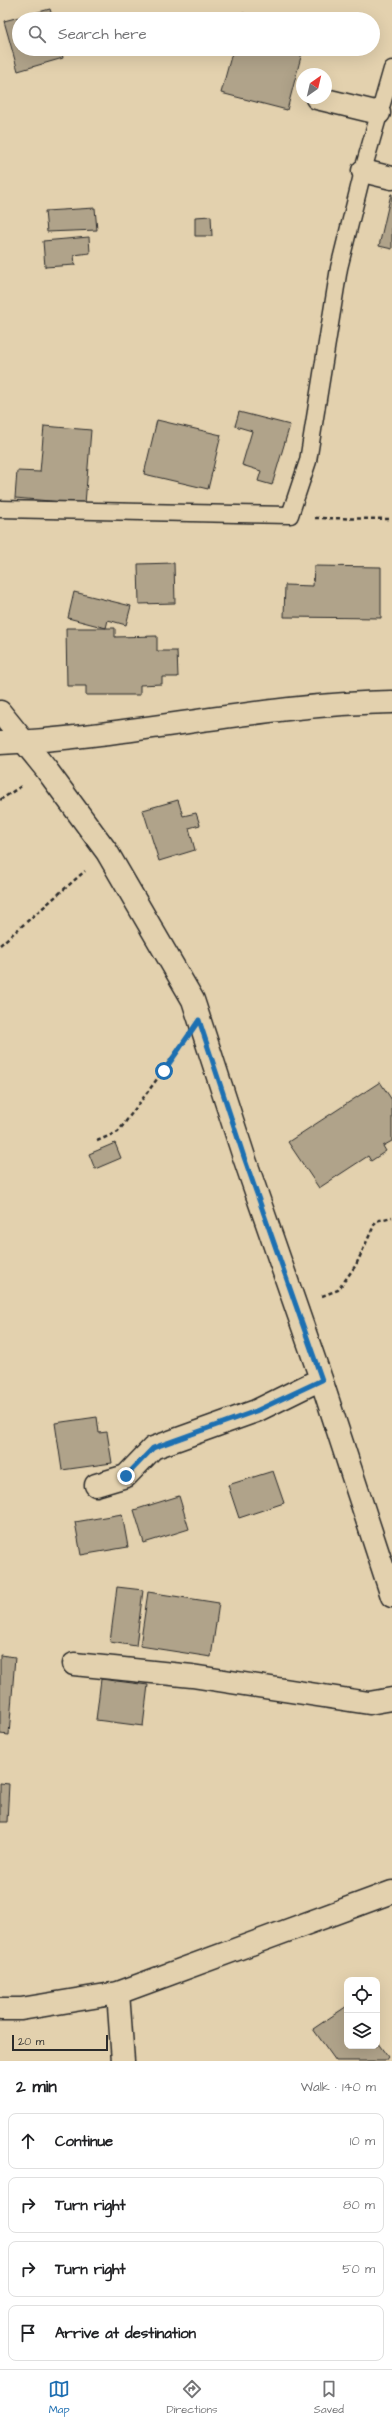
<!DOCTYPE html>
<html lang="en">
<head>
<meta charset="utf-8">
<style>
	:root { --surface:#fff; --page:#f2f2f2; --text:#202124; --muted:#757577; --line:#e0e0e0; --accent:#1f6fb2 }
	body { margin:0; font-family:"Architects Daughter",sans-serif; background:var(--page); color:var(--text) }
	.controls { position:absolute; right:12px; bottom:12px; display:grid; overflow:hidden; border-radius:8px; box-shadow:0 4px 16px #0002 }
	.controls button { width:36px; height:36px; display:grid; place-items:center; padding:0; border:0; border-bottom:1px solid var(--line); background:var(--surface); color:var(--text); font:20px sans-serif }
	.compass { position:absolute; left:296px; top:68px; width:36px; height:36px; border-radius:50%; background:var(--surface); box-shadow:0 4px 16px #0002; rotate:34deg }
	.scale { position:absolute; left:12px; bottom:10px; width:96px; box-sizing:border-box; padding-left:4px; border:2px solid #2b2b2b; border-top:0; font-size:11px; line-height:14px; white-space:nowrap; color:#2b2b2b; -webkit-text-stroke:3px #e3d1ae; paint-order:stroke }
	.stop { position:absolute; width:12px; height:12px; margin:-9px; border:3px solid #1f6fb2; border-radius:50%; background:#fff }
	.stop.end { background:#1f6fb2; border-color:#fff; box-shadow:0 1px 4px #0008 }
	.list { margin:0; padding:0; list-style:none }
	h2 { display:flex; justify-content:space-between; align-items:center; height:52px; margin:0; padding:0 16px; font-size:17px }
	h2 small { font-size:13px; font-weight:400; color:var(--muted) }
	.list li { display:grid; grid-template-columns:26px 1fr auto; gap:12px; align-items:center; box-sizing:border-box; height:56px; margin:0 8px 8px; padding:0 8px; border:1px solid var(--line); border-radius:8px }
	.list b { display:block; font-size:15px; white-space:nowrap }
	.list em { font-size:13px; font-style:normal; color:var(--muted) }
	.icon { flex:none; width:22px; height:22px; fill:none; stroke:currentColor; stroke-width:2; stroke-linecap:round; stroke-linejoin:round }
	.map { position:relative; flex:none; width:392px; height:2061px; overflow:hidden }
	.search { position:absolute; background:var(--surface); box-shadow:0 4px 16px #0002; left:12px; right:12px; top:12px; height:44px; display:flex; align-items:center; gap:10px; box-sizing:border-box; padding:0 14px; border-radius:22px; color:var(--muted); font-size:15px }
	.sheet { height:308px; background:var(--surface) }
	nav { display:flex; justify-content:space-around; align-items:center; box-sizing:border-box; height:56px; border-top:1px solid var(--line); background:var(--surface); font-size:11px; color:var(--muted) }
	nav a { display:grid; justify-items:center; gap:2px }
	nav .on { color:var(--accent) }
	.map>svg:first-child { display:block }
</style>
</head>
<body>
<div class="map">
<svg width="392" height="2061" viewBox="0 0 392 2061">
	<rect width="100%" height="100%" fill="#e3d1ae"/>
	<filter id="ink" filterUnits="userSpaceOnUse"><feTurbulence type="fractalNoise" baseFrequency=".025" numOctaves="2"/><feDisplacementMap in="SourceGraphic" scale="8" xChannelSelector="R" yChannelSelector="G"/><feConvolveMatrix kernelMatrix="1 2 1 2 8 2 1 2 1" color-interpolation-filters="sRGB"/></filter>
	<g filter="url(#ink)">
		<path fill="#b0a38a" stroke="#2b2b2b" d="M50,9l3,10h-34v30h42l2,9 -45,13 -14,-50z
			M243,13l23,6h-25z
			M233,49h70l-16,61 -66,-17z
			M391,194h1v55l-13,-3z
			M95,208l2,22 -50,2 -2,-21z
			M211,216l1,20h-17v-19z
			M89,237l1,16 -16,2 1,10 -30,2 -2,-26z
			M239,412l51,13 -18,60 -14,-4 3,-10 -19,-6 10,-34 -17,-5z
			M157,420l64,15 -13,54 -64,-15z
			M44,426l47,4 -6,74 -70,-6 2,-27 23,1z
			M174,563l1,40 -36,1 -1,-40z
			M314,566l67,1v51l-97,-1 1,-32 28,1z
			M74,592l57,14 -5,19 -18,-5 -2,8 -38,-10z
			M66,628h49v9l42,-1v15h20l1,26h-16v7l-22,1v10h-54v-9h-19z
			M178,800l5,16 13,-3 4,12 -11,3 6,22 -36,11 -16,-51z
			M380,1082l12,18v41l-9,5 3,5 -15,10 -3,-5 -49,32 -31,-46z
			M115,1143l6,15 -26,11 -6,-15z
			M97,1417l2,16 8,-1 5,31 -50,7 -7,-47z
			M273,1471l11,32 -45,15 -11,-33z
			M179,1496l10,33 -45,14 -10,-33z
			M122,1514l6,33 -47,8 -6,-33z
			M117,1587l26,3 -7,56 -26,-4z
			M148,1592l71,11 -8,54 -71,-11z
			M0,1655l15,2 -6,78 -9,-1z
			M101,1679l47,6 -5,41 -47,-6z
			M0,1783l9,1 -2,38h-7z
			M347,2006v40h30v-4l11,15 -3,4h-49l-23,-32z"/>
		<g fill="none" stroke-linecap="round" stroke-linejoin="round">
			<g stroke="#2b2b2b" stroke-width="19">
				<path id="lane" d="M0,509l290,6 18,-54 31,-193 26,-105 27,-94"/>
			</g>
			<g stroke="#2b2b2b" stroke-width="25">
				<path id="street" d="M317,98l62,15
					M363,171l29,7
					M0,712l46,57 61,83 86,148 51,157 77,222 71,217
					M0,743c131,-6 261,-39 392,-41
					M96,1485l30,-9 27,-28 103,-37 65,-32
					M74,1664l118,12 177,27 23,-4
					M118,1993l5,68
					M0,2009h21l97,-16 274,-101"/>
			</g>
			<path stroke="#2b2b2b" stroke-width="2.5" stroke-dasharray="4 3" stroke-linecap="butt" d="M315,518l77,1
				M0,800l23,-15
				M0,945l85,-74
				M97,1141l21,-9 62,-84
				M322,1296l16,-6 18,-25 20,-44 16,-4"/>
			<use href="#lane" stroke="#e3d1ae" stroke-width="16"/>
			<use href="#street" stroke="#e3d1ae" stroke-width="22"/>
		</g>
	</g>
	<g fill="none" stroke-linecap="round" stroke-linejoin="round" filter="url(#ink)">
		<path stroke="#1f6fb2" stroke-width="5" d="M126,1476l27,-28 103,-37 66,-31 -78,-223 -45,-137 -35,51"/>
	</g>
</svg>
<div class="controls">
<button><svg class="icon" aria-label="locate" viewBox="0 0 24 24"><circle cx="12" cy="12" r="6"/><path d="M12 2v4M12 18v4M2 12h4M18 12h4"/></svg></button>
<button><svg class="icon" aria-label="layers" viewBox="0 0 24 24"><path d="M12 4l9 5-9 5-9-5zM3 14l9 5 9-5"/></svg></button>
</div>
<svg class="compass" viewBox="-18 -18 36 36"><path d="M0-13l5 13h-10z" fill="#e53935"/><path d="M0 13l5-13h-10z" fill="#757577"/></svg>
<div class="scale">20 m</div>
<div class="stop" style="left:164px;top:1071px"></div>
<div class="stop end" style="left:126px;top:1476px"></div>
<div class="search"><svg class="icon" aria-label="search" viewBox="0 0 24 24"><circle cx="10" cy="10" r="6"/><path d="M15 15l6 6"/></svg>Search here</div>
</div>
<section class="sheet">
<h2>2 min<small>Walk · 140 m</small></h2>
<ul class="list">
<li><svg class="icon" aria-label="ahead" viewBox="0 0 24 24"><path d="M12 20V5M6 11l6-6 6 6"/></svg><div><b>Continue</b></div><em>10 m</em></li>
<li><svg class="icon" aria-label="right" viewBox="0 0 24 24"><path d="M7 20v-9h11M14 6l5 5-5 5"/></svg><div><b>Turn right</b></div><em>80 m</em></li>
<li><svg class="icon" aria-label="right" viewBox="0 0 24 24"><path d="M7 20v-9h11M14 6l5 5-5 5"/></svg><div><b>Turn right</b></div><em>50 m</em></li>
<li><svg class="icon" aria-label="arrive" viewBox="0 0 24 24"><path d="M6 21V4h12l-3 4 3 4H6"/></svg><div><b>Arrive at destination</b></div></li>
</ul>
</section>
<nav>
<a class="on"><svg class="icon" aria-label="map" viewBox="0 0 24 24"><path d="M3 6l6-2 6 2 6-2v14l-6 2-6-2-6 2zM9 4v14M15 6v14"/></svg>Map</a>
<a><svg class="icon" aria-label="directions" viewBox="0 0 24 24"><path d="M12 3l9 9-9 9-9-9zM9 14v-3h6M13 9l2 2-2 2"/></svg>Directions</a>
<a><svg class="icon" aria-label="saved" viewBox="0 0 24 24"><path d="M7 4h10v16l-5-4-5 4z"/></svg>Saved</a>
</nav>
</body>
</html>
